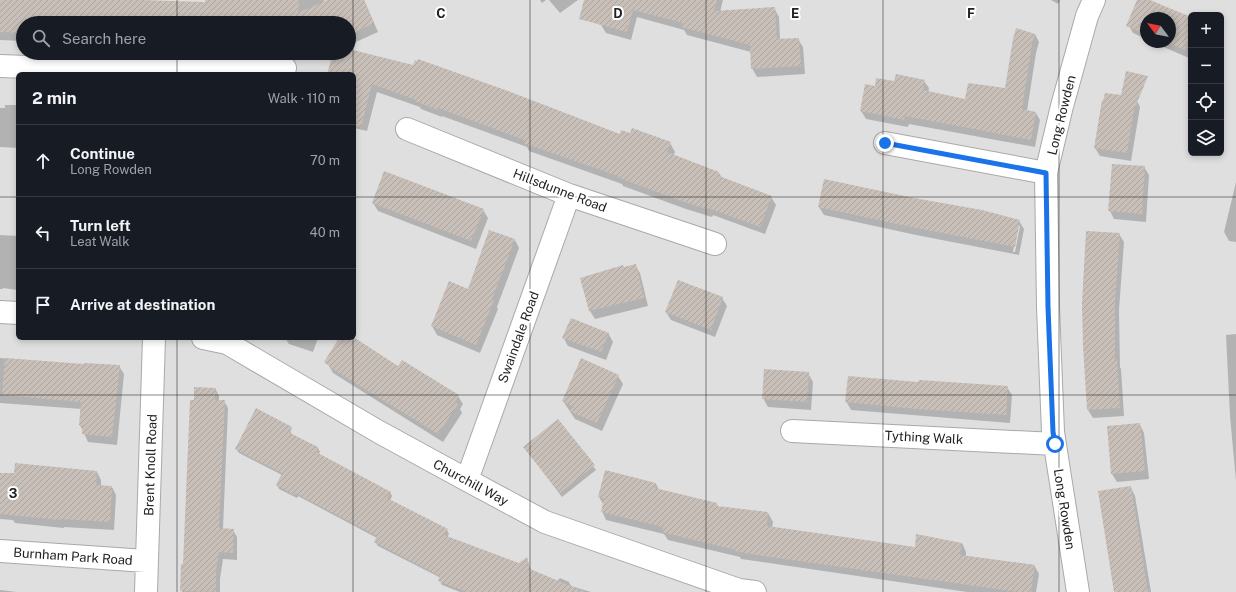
<!DOCTYPE html>
<html lang="en">
<head>
<meta charset="utf-8">
<style>
	:root { --surface:#171b24; --page:#20242c; --text:#f1f3f6; --muted:#9ea1a6; --line:#363941 }
	body { margin:0; font-family:"Public Sans",sans-serif; background:var(--page); color:var(--text) }
	.controls { position:absolute; right:12px; top:12px; display:grid; overflow:hidden; border-radius:6px; box-shadow:0 2px 6px #0003 }
	.controls button { width:36px; height:36px; display:grid; place-items:center; padding:0; border:0; border-bottom:1px solid var(--line); background:var(--surface); color:var(--text); font:20px sans-serif }
	.compass { position:absolute; left:1140px; top:12px; width:36px; height:36px; border-radius:50%; background:var(--surface); box-shadow:0 2px 6px #0003; rotate:302deg }
	.stop { position:absolute; width:12px; height:12px; margin:-9px; border:3px solid #1a73e8; border-radius:50%; background:#fff }
	.stop.end { background:#1a73e8; border-color:#fff; box-shadow:0 1px 4px #0008 }
	.list { margin:0; padding:0; list-style:none }
	h2 { display:flex; justify-content:space-between; align-items:center; height:52px; margin:0; padding:0 16px; font-size:17px }
	h2 small { font-size:13px; font-weight:400; color:var(--muted) }
	.list li { display:grid; grid-template-columns:26px 1fr auto; gap:12px; align-items:center; box-sizing:border-box; height:72px; padding:0 16px; border-top:1px solid var(--line) }
	.list b { display:block; font-size:15px; white-space:nowrap }
	.list p { margin:0; font-size:13px; white-space:nowrap; color:var(--muted) }
	.list em { font-size:13px; font-style:normal; color:var(--muted) }
	.icon { flex:none; width:22px; height:22px; fill:none; stroke:currentColor; stroke-width:2; stroke-linecap:round; stroke-linejoin:round }
	.map { position:relative; flex:none; width:1236px; height:592px; overflow:hidden }
	.search { position:absolute; background:var(--surface); box-shadow:0 2px 6px #0003; left:16px; top:16px; width:340px; height:44px; display:flex; align-items:center; gap:10px; box-sizing:border-box; padding:0 14px; border-radius:22px; color:var(--muted); font-size:15px }
	.panel { position:absolute; background:var(--surface); box-shadow:0 2px 6px #0003; left:16px; top:72px; width:340px; height:268px; border-radius:6px }
	.map>svg:first-child { display:block }
</style>
</head>
<body>
<div class="map">
<svg width="1236" height="592" viewBox="0 0 1236 592">
	<defs>
		<pattern id="building-hatch" width="6" height="6" patternUnits="userSpaceOnUse"><rect width="6" height="6" fill="#c7bfb8"/><path d="M-1 1l2-2M0 6l6-6M5 7l2-2" fill="none" stroke="#aba49e"/></pattern>
	</defs>
	<rect width="100%" height="100%" fill="#f2efe9"/>
	<path fill="#e0dfdf" fill-rule="evenodd" d="M0,0h1236v592h-1236zM1191,15h30v138h-30zM1146,18h24v24h-24zM23,23h326v30h-326zM18,74h336v264h-336z"/>
	<path fill="#0003" fill-rule="evenodd" d="M0,0h129l77,3v-3h118v3l6,-3h34l14,32 -29,13v-22h-326v18l-23,-1z
		M540,0h6l-4,3z
		M549,0h29l-18,13z
		M608,0h115l-3,12 54,-4 5,9 1,23 18,-1 5,8 2,27 -48,3 -5,-9 -1,-16 -64,-17 -3,-5 -47,-13 -6,23 -25,-7 -5,-8z
		M1051,0h9l-2,4z
		M1138,0h7l46,19v35l-2,4 -37,-16h18v-24h-24v21l-13,-6 -5,-9z
		M1035,34l4,8 -3,11 -9,58 9,2 4,7 -5,27 -126,-23 -1,3 -42,-8 -5,-8 15,-24 19,-5 29,-1 5,7 -1,4 38,8 40,-11z
		M349,50l271,85 50,8 5,9 -2,4 46,17 3,5 49,19 5,8 -11,29 -52,-19 -1,2 -26,-8 -63,-23 -1,-2 -93,-33 -2,-4 -85,-31v1l-21,-8 -1,-2 -43,-15 -10,39 -13,-3v-54h-26l4,-12 -4,-9h21z
		M1136,99l4,8 -9,54 -31,-5 -5,-8z
		M5,105h13v43l-18,-1v-39h5z
		M1144,167l5,8 -3,47 -32,-3 -4,-8z
		M1236,182v60l-7,-1 -5,-9z
		M373,203l110,7 5,8 -12,31 -98,-38z
		M819,207l200,14 5,8 -5,26 -103,-20 -92,-20zM1017,226h3l-5,26h-2z
		M1119,234l5,8 -5,68 1,57 1,2 3,47 -31,2 -5,-8z
		M0,235l18,1v54l-15,-2v1h-3z
		M515,240l4,8 -22,59 1,2 -18,44 -43,-18 -5,-9 37,-35z
		M635,265l5,8 8,33 -53,13 -5,-8 -8,-33z
		M722,298l5,8 -12,31 -44,-17 -5,-8z
		M608,333l5,9 -7,18 -38,-14 -5,-9z
		M1236,334v147l-6,-65 -4,-81z
		M285,338h33l-5,14 -24,-8z
		M345,338h8l46,30 4,-7 55,35 5,8 -3,5 2,4 -19,29 -110,-69 -5,-9z
		M0,358l85,7 34,1 5,8 -7,71 -29,-3 -8,-17 2,-16 -82,-6z
		M808,373l5,9 -2,28 -43,-3 -5,-9z
		M618,376l5,8 -21,47 -27,-12 -12,-18z
		M919,383l88,4 5,8 -2,28 -159,-13 -5,-9z
		M215,388l4,8v5h5l4,7 -5,121 10,1 4,7v23l-14,-1 -3,20v13h-38v-27h2l11,-164z
		M558,421l38,49 -34,27 -38,-50z
		M1140,425l4,8 5,46 -32,3 -5,-8z
		M290,430l2,5 26,13 2,4 -2,3 72,37 2,4 -2,5 57,29 2,4 -2,3 73,27 7,-5 4,11 26,11 3,-3 9,4 2,4 20,6h-131l-18,-7 -2,-4 1,-3 -63,-32 -3,-4 2,-4 -79,-42 -1,2 -18,-9 -2,-4 5,-10 -43,-22 -3,-4z
		M97,472l4,8v6l11,1 4,8 -2,35 -50,-3v1l-49,-5 -2,-3 -13,-1v-45h14z
		M656,484l3,6 58,14 1,3 50,6 5,9 -1,6 143,20 47,-5 4,9v4l68,9 5,9 -3,18h-69l-226,-33 -1,-2 -72,-17 -4,-6 -58,-14 -4,-9 1,-7 -4,-7z
		M1131,488l4,8 16,96h-36z
		M0,590l17,2h-17z"/>
	<path fill="url(#building-hatch)" d="M0,0h139l66,2v-2h94l-1,13 29,-13h37l10,23 -25,12v-12h-326v10l-23,-1z
		M584,0h133l-3,11 61,-4 2,32 22,-1 2,28 -50,3 -1,-24 -69,-18 2,-4 -50,-13 -6,22 -48,-13z
		M1137,0h13l41,17v18l-6,15 -19,-8h4v-24h-24v16l-20,-8z
		M1016,28l19,6 -3,10 -10,65 14,3 -5,28 -126,-24 -1,4 -44,-9 5,-27 10,2 1,-8 18,3 2,-7 29,6 -2,10 42,9 3,-16 37,5 8,-49z
		M349,49l64,16 2,-5 2,1 1,-2 90,32 112,43 1,-4 9,3 2,-5 39,14 -4,10 52,20v4l53,20 -12,31 -52,-19 -1,1 -26,-8 -64,-24 1,-1 -95,-33 1,-3 -86,-32v2l-23,-9 1,-1 -44,-16 -11,43 -7,-1v-52h-27l6,-21h16z
		M1126,71l22,5 -14,34 -7,43 -33,-5 8,-48 1,1 2,-8 16,2z
		M1112,164l33,2 -3,48 -34,-3z
		M384,171l100,38 -13,32 -99,-38z
		M824,179l90,19 68,12 38,10 -5,27 -104,-20 -93,-20z
		M489,230l26,9 -23,60 2,1 -18,45 -45,-19 18,-45 19,8z
		M1086,231l34,2 -5,68v59h2l3,48 -33,2 -4,-64 -1,-43z
		M636,264l8,34 -55,13 -9,-33 43,-13 1,2z
		M678,280l45,17 -12,33 -46,-18z
		M571,318l38,15 -8,19 -39,-14z
		M339,338h16l43,28 4,-6 57,35 -4,7 3,2 -20,30 -104,-64 -10,-8z
		M5,358l79,6v-1l36,2 -8,72 -30,-3 1,-8 -4,-1 2,-23 -79,-7z
		M581,358l38,17 -22,48 -28,-12 5,-4 -12,-6z
		M764,369l45,3 -2,30 -45,-3z
		M848,376l70,6 1,-2 89,6 -2,29 -90,-6 -71,-7z
		M194,387l22,1 -1,12h10l-6,128 15,1 -1,24 -14,-1 -3,19v21l-36,-1 1,-27h2l7,-164h4z
		M256,408l36,19 -2,6 28,14 -2,5 75,40 -4,6 61,31 -4,6 75,28 8,-6 3,12 55,23h-118l-29,-11 2,-5 -66,-34 3,-6 -82,-43 -1,2 -18,-10 6,-12 -47,-24z
		M558,419l37,46 -35,28 -37,-46z
		M1140,423l5,48 -34,3 -4,-48z
		M15,463l82,8 -1,14 16,1 -2,36 -50,-3v1l-60,-6v-41h14z
		M605,470l51,13 -1,5 62,15v3l51,6 -1,14 148,21 1,-13 46,9 -2,12 75,10 -4,27h-13l-255,-36 -28,-5v-1l-73,-18 1,-5 -62,-15 3,-13 -6,-2z
		M1131,486l17,106h-34l-16,-101z"/>
	<g fill="none" stroke-linecap="round" stroke-linejoin="round">
		<g stroke="#a9a9a9" stroke-width="24">
			<path id="street" d="M0,66l110,4 175,-2
				M407,129l162,66 146,49
				M885,143l161,30
				M0,312l18,1
				M203,338l24,5 152,89 88,48 78,42 194,68 16,2
				M792,431l263,13
				M467,480l102,-285
				M0,551l146,10
				M146,592l8,-254
				M1078,592l-25,-160 -5,-125 -2,-134 16,-67 25,-90 7,-16"/>
		</g>
		<use href="#street" stroke="#fff" stroke-width="22"/>
	</g>
	<g fill="none" stroke-linecap="round" stroke-linejoin="round">
		<path stroke="#1a73e8" stroke-width="5" d="M885,143l161,30 2,134 5,125 2,12"/>
	</g>
	<path fill="none" stroke="#222" stroke-width="1" stroke-opacity="0.55" d="M177,0v23M353,0v74M530,0v592M706,0v592M883,0v592M1059,0v592M177,53v21M0,197h18M354,197h882M177,338v254M353,338v254M0,395h1236"/>
	<g text-anchor="middle" stroke-width="4" stroke-linejoin="round" paint-order="stroke">
		<g font-size="13" fill="#222" stroke="#fff">
			<text transform="translate(1061 115) rotate(-76)" y="5">Long Rowden</text>
			<text transform="translate(560 190) rotate(21)" y="5">Hillsdunne Road</text>
			<text transform="translate(518 337) rotate(-70)" y="5">Swaindale Road</text>
			<text transform="translate(924 437) rotate(3)" y="5">Tything Walk</text>
			<text transform="translate(150 465) rotate(-88)" y="5">Brent Knoll Road</text>
			<text transform="translate(471 482) rotate(28)" y="5">Churchill Way</text>
			<text transform="translate(1065 509) rotate(81)" y="5">Long Rowden</text>
			<text transform="translate(73 556) rotate(4)" y="5">Burnham Park Road</text>
		</g>
	</g>
	<g font-size="13" text-anchor="middle" font-weight="bold" fill="#222" stroke="#fff" stroke-width="4" stroke-linejoin="round" paint-order="stroke">
		<text x="441" y="18">C</text>
		<text x="618" y="18">D</text>
		<text x="795" y="18">E</text>
		<text x="971" y="18">F</text>
		<text x="13" y="498">3</text>
	</g>
</svg>
<div class="controls">
<button>+</button>
<button>−</button>
<button><svg class="icon" aria-label="locate" viewBox="0 0 24 24"><circle cx="12" cy="12" r="6"/><path d="M12 2v4M12 18v4M2 12h4M18 12h4"/></svg></button>
<button><svg class="icon" aria-label="layers" viewBox="0 0 24 24"><path d="M12 4l9 5-9 5-9-5zM3 14l9 5 9-5"/></svg></button>
</div>
<svg class="compass" viewBox="-18 -18 36 36"><path d="M0-13l5 13h-10z" fill="#e53935"/><path d="M0 13l5-13h-10z" fill="#9ea1a6"/></svg>
<div class="stop" style="left:1055px;top:444px"></div>
<div class="stop end" style="left:885px;top:143px"></div>
<div class="search"><svg class="icon" aria-label="search" viewBox="0 0 24 24"><circle cx="10" cy="10" r="6"/><path d="M15 15l6 6"/></svg>Search here</div>
<section class="panel">
<h2>2 min<small>Walk · 110 m</small></h2>
<ul class="list">
<li><svg class="icon" aria-label="ahead" viewBox="0 0 24 24"><path d="M12 20V5M6 11l6-6 6 6"/></svg><div><b>Continue</b><p>Long Rowden</p></div><em>70 m</em></li>
<li><svg class="icon" aria-label="left" viewBox="0 0 24 24"><path d="M17 20v-9H6M10 6l-5 5 5 5"/></svg><div><b>Turn left</b><p>Leat Walk</p></div><em>40 m</em></li>
<li><svg class="icon" aria-label="arrive" viewBox="0 0 24 24"><path d="M6 21V4h12l-3 4 3 4H6"/></svg><div><b>Arrive at destination</b></div></li>
</ul>
</section>
</div>
</body>
</html>
